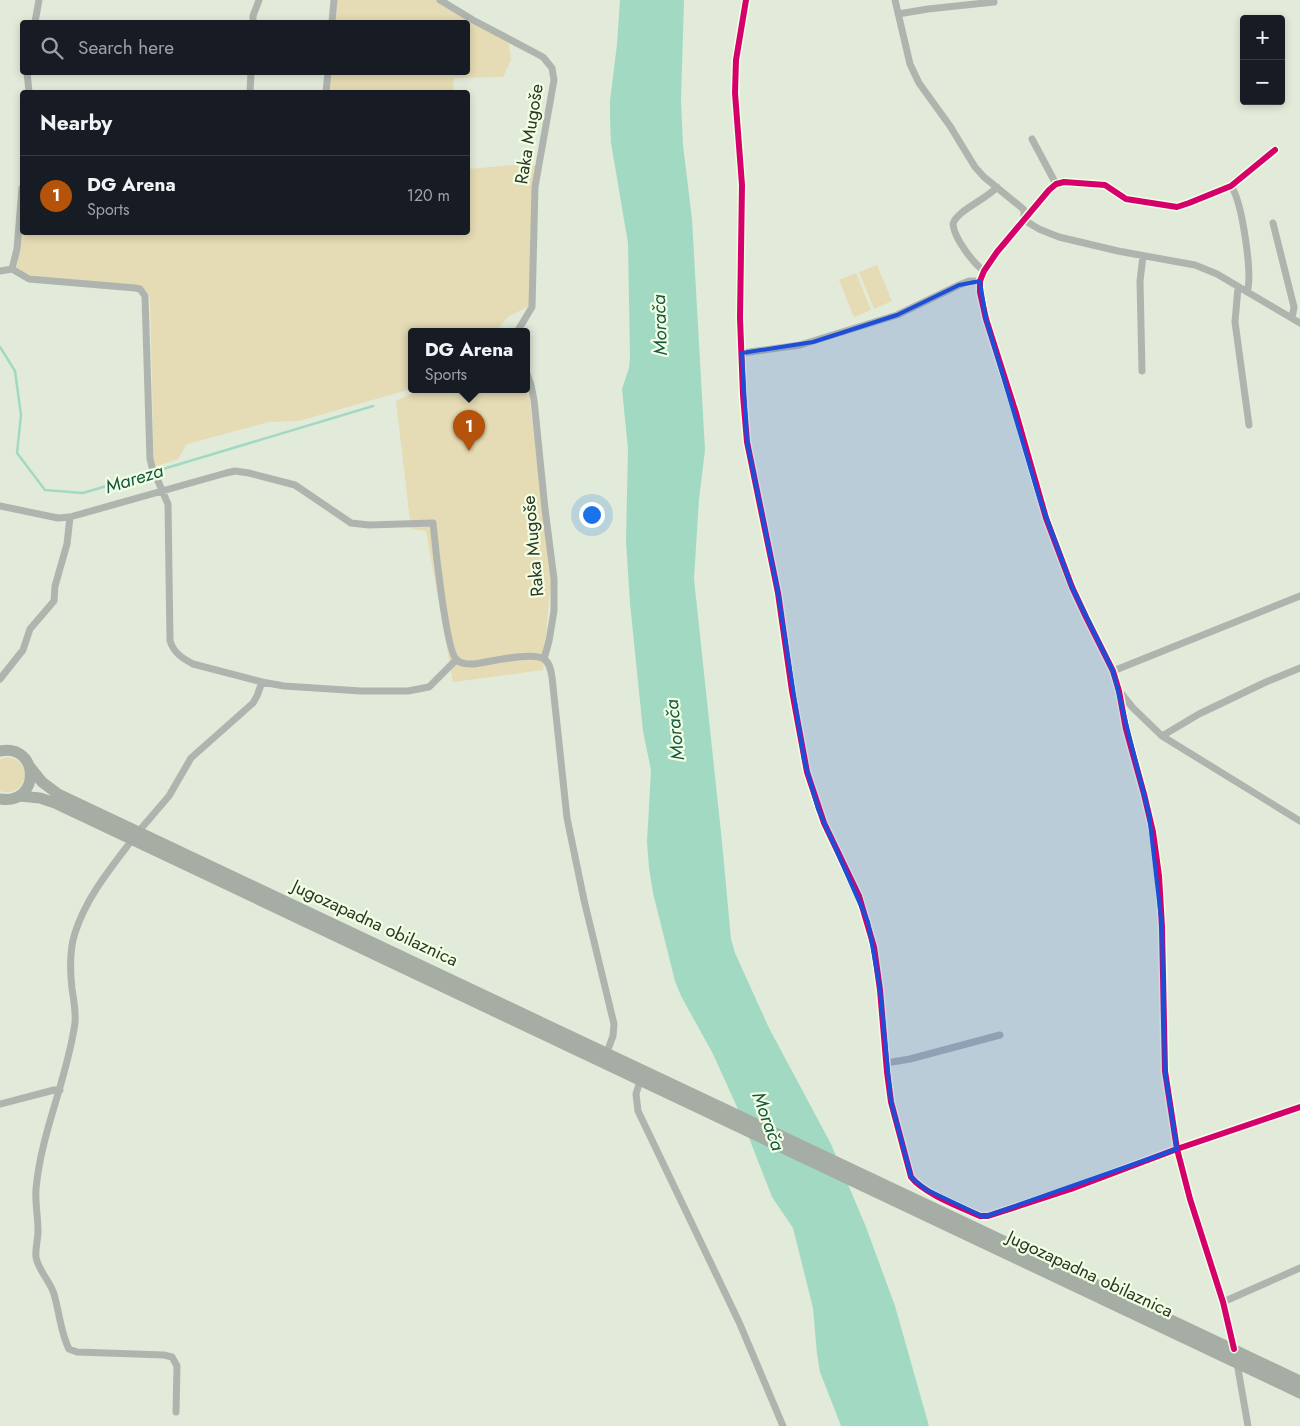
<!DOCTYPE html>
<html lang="en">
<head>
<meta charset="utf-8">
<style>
	:root { --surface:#171b24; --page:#242831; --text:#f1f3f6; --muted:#9ea1a6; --line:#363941; --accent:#b45309 }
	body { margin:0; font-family:Jost,sans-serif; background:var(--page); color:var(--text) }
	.controls { position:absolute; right:15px; top:15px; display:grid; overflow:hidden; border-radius:5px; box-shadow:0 2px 8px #0003 }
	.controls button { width:45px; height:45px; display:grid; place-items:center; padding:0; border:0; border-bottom:1px solid var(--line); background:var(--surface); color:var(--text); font:25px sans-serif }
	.you { position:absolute; left:591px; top:514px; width:18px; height:18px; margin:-12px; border:4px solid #fff; border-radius:50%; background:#1a73e8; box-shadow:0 0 0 8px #1a73e833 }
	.badge { display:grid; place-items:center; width:32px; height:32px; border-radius:50%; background:var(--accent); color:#fff; font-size:16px; font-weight:700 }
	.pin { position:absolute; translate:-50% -41px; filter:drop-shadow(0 1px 2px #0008) }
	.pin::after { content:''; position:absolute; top:26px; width:18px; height:15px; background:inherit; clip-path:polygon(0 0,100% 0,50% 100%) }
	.popup { position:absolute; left:408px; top:328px; width:122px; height:65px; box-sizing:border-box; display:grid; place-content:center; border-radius:5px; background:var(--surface); filter:drop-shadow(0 1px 4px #0005); font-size:16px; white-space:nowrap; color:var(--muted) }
	.popup b { font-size:19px; color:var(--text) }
	.popup::after { content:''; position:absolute; left:50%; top:100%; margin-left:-10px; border:10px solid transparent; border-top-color:var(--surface) }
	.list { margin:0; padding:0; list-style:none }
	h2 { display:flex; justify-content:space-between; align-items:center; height:65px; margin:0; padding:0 20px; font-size:21px }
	h2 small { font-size:16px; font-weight:400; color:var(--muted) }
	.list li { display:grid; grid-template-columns:32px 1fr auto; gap:15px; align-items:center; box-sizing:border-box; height:80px; padding:0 20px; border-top:1px solid var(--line) }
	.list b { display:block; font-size:19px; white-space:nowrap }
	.list p { margin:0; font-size:16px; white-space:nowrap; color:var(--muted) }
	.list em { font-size:16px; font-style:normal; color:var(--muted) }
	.icon { flex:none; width:28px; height:28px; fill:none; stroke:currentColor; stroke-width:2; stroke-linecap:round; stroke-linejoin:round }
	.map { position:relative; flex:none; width:1300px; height:1426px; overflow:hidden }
	.search { position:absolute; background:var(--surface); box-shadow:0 2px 8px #0003; left:20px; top:20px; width:450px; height:55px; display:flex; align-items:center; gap:12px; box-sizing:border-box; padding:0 18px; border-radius:5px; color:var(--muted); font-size:19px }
	.panel { position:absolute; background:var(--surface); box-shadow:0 2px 8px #0003; left:20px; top:90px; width:450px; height:145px; border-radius:5px }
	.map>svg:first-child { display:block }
</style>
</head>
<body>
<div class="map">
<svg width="1300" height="1426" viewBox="0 0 1300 1426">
	<rect width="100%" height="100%" fill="#e2ebd9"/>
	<path fill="#e5dbb4" d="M337,0h105l66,39 3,21 -8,17 -49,1 -1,14h-128l1,-19 142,-1v-50h-132z
		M523,164l16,2 -7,139 -23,11 -14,16h-83l-1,57 -112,32 -30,1 -82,22 -9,15 -24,8 -4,-170 -6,-8 -11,-3 -103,-11 -13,-7 5,-41v5h446v-50l2,-1 -1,-12z
		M877,265l15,36 -18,8 -15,-37z
		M856,273l15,37 -17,7 -15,-37z
		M527,379l24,198 -8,93 -90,12 -27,-151 -15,-2 -15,-128 21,-10 7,-1h102z
		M8,757c29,5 17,43 -8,34v-32z"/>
	<path fill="#a2d9c2" d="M620,0h64l-3,100 2,45 9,74 13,231 -6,49 -5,80 28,263 9,97 4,14 34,75 62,116 35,83 29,79 34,120h-88l-21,-54 -3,-18 -4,-46 -20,-80 -21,-31 -35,-90 -24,-53 -32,-58 -6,-15 -22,-88 -4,-25 -2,-26 4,-72 -8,-39 -13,-128 -4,-62 2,-92 -6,-60 7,-21 1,-11 -2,-114 -17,-100 -1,-24v-18l7,-57z"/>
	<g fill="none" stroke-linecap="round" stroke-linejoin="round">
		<path stroke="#a2d9c2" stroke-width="2.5" d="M0,347l15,24 6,44 -4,38 28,37 38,3 290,-87"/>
		<path stroke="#afb5ae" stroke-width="7" d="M440,0l33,20 70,37 9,11 2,12 -19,107 -3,120 -15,25
			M746,0l-10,60 -1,33 7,92 -2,133 3,77 4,47 31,151 14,98 15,81 17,51 35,73 15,51 6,43 7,82 4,30 20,75c12,16 49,30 69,39h8l83,-27 106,-40 123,-42
			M895,0l15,64 9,19 31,43 25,41 9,10 38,31 2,2v10
			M898,14l30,-5 66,-7
			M35,22l4,-22
			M253,22v-6l6,-16
			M332,22l2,-22
			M27,72l2,20
			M250,92l1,-20
			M326,92l2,-20
			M1032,139l24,45
			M1231,186c11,15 22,89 16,106
			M1024,220l15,9 20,8 59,14 77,14 22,9 83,49
			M1273,223l21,84 -2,11
			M12,269l5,-20 5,-61
			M0,271l12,-2 17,10 106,9 5,1 5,7 5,163 2,8 16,37 2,137c4,12 12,17 23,23l69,18 22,4 77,5h47l21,-4 27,-27
			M984,271c-11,-8 -30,-33 -31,-47 3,-13 34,-25 44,-37
			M1238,287l-3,35 14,103
			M742,353l58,-8 97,-30 62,-30 10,-4h11
			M526,371l5,14 3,15 11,109 9,70v32l-5,30 -5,18
			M1142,371l-2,-90 3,-25
			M0,506l58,12 12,-1 156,-44 9,-2 14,2 46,12 56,38 18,2 64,-2c2,21 13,126 23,136 4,5 11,5 18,5 15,-2 59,-13 70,-5 6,4 7,12 8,18l15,141 17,82 30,124 -1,12 -6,16
			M1113,671l187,-75
			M0,679l23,-29 7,-21 24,-28 1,-15 12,-42 3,-27
			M1121,693l12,15 29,28 138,85
			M1162,736l37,-22 67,-32 34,-14
			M139,831l30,-35 22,-38 62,-55 4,-7 5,-14
			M132,840c-22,29 -46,58 -57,93 -6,18 -5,38 -3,56 2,12 4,23 3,34 -8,57 -34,109 -39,166 -1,14 2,28 2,42 0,8 -3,18 -2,26 2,13 14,24 18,37 5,17 7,40 15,55l8,3 87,3 8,2 5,9 -1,46
			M886,1063l24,-4 90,-24
			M640,1081l-4,13 2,17 101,211 44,104
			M0,1104l54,-14h6
			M1223,1302l77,-34
			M1234,1349l-11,-47 -33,-103 -13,-50 -12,-78 -3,-144 -3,-51 -6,-44 -9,-38 -18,-65 -7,-38 -6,-20 -27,-54 -14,-30 -26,-69 -30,-105 -30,-94 -6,-27v-11l4,-10 13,-19 52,-62 7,-6 8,-2 41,3 21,14 51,8 12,-4 42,-17 44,-36
			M1237,1363l11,63"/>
		<path stroke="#a6ada4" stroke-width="11" d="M0,751c40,-8 41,55 0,48
			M30,767l12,15 16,12 1242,587
			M19,796l21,2 15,5 1245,590"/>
		<g stroke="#f1ffe3" stroke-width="9">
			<path id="cycleway" d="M746,0l-10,60 -1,33 7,92 -2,133 3,77 4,47 31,151 14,98 15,81 17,51 35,73 15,51 6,43 7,82 4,30 20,75c12,16 49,30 69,39h8l83,-27 106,-40 123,-42
				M1234,1349l-11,-47 -33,-103 -13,-50 -12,-78 -3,-144 -3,-51 -6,-44 -9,-38 -18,-65 -7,-38 -6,-20 -27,-54 -14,-30 -26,-69 -30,-105 -30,-94 -6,-27v-11l4,-10 13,-19 52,-62 7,-6 8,-2 41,3 21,14 51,8 12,-4 42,-17 44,-36"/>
		</g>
		<use href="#cycleway" stroke="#d6006c" stroke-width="6"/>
	</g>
	<path fill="#1d4ed8" fill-opacity="0.2" stroke="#1d4ed8" stroke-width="4" stroke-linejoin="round" d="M980,281l6,38 53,178 33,90 41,84 36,143 13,113 3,144 12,78 -193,68 -59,-28 -14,-12 -20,-75 -11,-112 -12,-68 -50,-113 -14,-49 -26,-167 -31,-151 -5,-89 71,-11 84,-27 62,-30z"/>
	<g text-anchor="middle" stroke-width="4.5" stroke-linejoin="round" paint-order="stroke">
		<g font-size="18" fill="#2e3427" stroke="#f1ffe3">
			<text transform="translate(529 134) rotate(-81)" y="6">Raka Mugoše</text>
			<text transform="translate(533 546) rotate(-95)" y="6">Raka Mugoše</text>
			<text transform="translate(375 923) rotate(25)" y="6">Jugozapadna obilaznica</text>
			<text transform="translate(1090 1274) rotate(25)" y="6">Jugozapadna obilaznica</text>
		</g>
		<g font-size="19" font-style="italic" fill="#195645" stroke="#f1ffe3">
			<text transform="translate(659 325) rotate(-92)" y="7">Morača</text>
			<text transform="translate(134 478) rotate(-17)" y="7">Mareza</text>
			<text transform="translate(674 730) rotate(-96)" y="7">Morača</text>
			<text transform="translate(769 1121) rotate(70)" y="7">Morača</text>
		</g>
	</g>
</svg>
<div class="controls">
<button>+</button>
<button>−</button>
</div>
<div class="you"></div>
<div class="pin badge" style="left:469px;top:451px">1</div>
<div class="popup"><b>DG Arena</b>Sports</div>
<div class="search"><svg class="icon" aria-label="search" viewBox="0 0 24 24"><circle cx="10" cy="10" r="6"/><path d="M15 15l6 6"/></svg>Search here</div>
<section class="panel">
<h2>Nearby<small></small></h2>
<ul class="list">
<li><span class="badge">1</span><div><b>DG Arena</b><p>Sports</p></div><em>120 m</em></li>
</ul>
</section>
</div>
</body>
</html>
